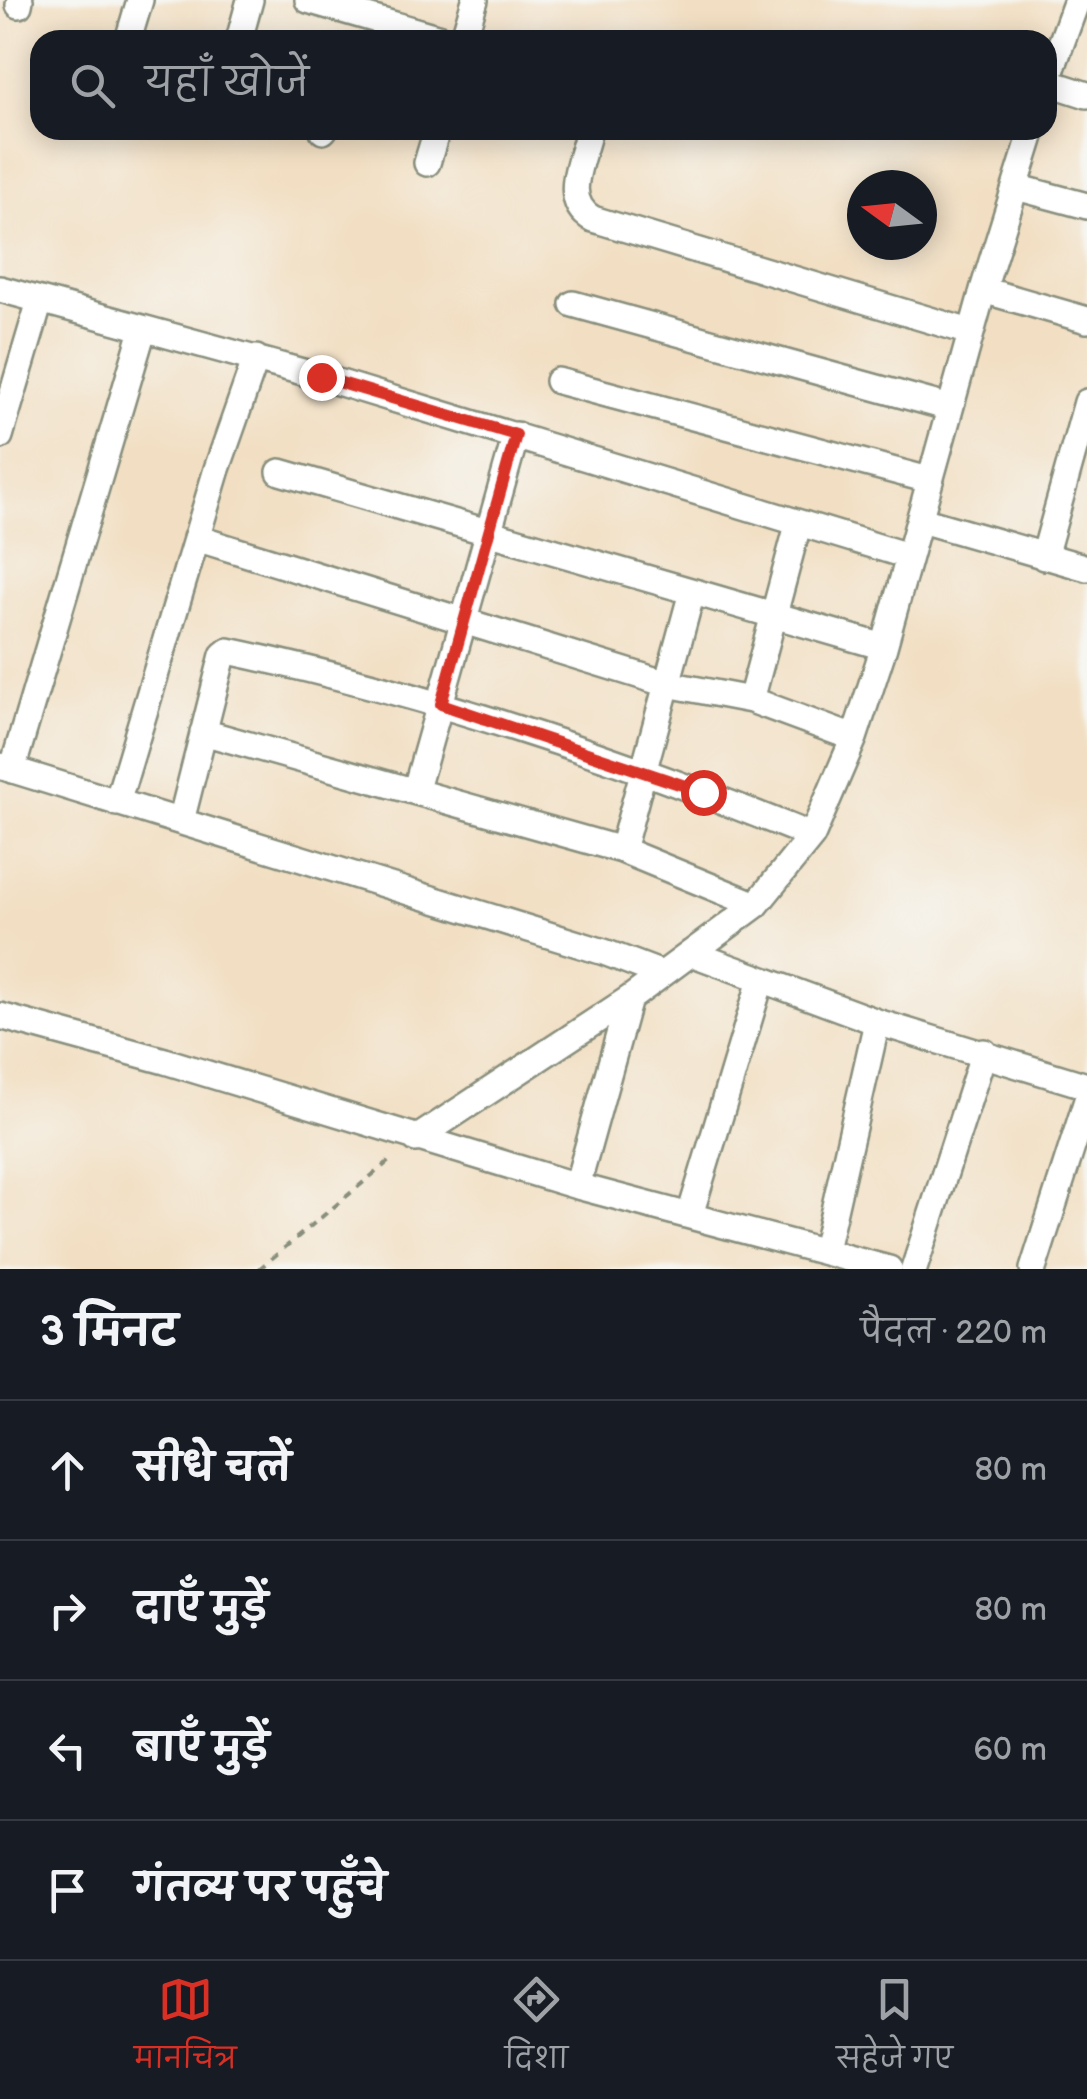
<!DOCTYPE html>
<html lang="hi">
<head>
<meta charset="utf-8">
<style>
	:root { --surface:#171b24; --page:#20242c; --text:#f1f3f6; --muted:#9ea1a6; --line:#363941; --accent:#d93025 }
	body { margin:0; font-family:"Balsamiq Sans","Playpen Sans Deva",sans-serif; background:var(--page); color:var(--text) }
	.compass { position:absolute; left:847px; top:170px; width:90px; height:90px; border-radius:50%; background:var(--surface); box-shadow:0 5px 25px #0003; rotate:285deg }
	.stop { position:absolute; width:30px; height:30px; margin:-22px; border:8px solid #d93025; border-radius:50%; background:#fff }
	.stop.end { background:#d93025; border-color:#fff; box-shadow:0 2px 10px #0008 }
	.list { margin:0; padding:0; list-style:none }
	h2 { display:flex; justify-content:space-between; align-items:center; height:130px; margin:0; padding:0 40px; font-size:42px }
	h2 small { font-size:32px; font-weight:400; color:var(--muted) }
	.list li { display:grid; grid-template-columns:65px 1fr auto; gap:30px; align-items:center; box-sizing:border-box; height:140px; padding:0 40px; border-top:2px solid var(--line) }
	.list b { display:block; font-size:38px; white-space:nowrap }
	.list em { font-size:32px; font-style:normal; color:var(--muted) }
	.icon { flex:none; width:55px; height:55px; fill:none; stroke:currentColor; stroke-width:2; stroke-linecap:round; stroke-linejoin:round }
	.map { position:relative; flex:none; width:1087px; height:1269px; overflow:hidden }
	.search { position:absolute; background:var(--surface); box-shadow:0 5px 25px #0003; left:30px; right:30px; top:30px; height:110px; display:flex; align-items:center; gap:25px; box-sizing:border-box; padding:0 35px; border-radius:30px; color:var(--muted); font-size:38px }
	.sheet { height:690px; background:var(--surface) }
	nav { display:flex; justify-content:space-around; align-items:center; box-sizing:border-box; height:140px; border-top:2px solid var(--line); background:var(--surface); font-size:28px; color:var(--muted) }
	nav a { display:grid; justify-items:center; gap:5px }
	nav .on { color:var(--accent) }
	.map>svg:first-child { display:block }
</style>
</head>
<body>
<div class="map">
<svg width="1087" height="1269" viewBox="0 0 1087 1269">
	<rect width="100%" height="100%" fill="#f6f6f2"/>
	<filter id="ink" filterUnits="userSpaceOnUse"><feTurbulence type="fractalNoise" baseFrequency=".01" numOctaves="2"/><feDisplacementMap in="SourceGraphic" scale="20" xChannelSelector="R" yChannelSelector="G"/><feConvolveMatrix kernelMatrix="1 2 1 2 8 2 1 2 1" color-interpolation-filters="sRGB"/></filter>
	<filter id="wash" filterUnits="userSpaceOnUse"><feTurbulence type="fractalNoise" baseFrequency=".0048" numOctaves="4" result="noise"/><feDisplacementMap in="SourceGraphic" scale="40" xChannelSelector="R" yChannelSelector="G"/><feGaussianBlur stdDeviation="2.25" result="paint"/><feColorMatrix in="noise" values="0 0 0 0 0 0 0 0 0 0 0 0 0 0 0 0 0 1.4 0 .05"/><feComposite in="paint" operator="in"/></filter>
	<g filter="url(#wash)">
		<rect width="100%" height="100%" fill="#f2dfc3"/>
	</g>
	<g filter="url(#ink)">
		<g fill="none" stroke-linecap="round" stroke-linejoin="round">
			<g stroke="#888e7c" stroke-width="30">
				<path id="minor" d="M308,0l139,40
					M19,5l1,-5
					M128,40l12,-40
					M239,40l11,-40
					M463,40l12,-40
					M1047,82l30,-82
					M1047,82l40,13
					M589,130c-7,32 -29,71 4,89l377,113
					M323,131l1,-1
					M427,163l10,-33
					M1016,187l71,19
					M0,289l321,88 587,179
					M983,290l104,30
					M573,304l377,104
					M558,381l371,99
					M0,436l40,-135
					M280,472l604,175
					M921,520l166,48
					M196,538l471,146 84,16 103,38
					M1044,557l43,-155
					M751,700l47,-175
					M203,732l419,118 134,55
					M0,766l604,186 58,22
					M12,770l131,-440
					M416,789l100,-354
					M117,803l100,-334 39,-111
					M181,821l42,-166 5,-4c199,42 396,109 584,185
					M622,850l70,-258
					M691,953l186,69 210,64
					M0,1016l165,45 412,125 312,83
					M416,1139l213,-140 127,-94 56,-69 42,-98 30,-91 99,-357 50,-160
					M577,1186l52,-187
					M690,1215l71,-235
					M825,1250l52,-228
					M914,1269l70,-217
					M1033,1269l54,-169"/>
			</g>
			<path stroke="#888e7c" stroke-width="4" stroke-dasharray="8 8" stroke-linecap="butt" d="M259,1269l135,-112"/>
			<use href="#minor" stroke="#fff" stroke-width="25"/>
		</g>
	</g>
	<g fill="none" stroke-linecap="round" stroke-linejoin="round" filter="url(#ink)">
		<path stroke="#d93025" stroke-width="12" d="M321,377l195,58 -75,269 262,88"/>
	</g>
</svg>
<svg class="compass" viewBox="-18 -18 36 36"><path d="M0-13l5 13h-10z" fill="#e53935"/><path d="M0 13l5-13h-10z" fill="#9ea1a6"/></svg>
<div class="stop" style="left:703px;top:792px"></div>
<div class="stop end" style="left:321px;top:377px"></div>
<div class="search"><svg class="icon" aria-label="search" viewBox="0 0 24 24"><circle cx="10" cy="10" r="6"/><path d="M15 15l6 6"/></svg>यहाँ खोजें</div>
</div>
<section class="sheet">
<h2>3 मिनट<small>पैदल · 220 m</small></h2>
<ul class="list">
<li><svg class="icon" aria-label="ahead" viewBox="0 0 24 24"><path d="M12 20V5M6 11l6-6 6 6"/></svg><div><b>सीधे चलें</b></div><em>80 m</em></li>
<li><svg class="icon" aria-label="right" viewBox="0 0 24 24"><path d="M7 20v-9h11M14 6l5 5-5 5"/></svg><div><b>दाएँ मुड़ें</b></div><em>80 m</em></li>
<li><svg class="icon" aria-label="left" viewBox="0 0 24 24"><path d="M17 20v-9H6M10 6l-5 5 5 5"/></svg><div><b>बाएँ मुड़ें</b></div><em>60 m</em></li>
<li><svg class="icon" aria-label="arrive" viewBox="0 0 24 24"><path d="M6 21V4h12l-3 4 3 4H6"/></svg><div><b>गंतव्य पर पहुँचे</b></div></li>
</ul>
</section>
<nav>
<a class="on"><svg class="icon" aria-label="map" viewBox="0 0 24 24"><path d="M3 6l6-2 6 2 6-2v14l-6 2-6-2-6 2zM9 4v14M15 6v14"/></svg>मानचित्र</a>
<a><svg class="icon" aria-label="directions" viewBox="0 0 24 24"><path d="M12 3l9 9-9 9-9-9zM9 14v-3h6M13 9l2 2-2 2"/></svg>दिशा</a>
<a><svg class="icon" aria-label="saved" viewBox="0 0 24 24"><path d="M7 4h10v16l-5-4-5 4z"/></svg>सहेजे गए</a>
</nav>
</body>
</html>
